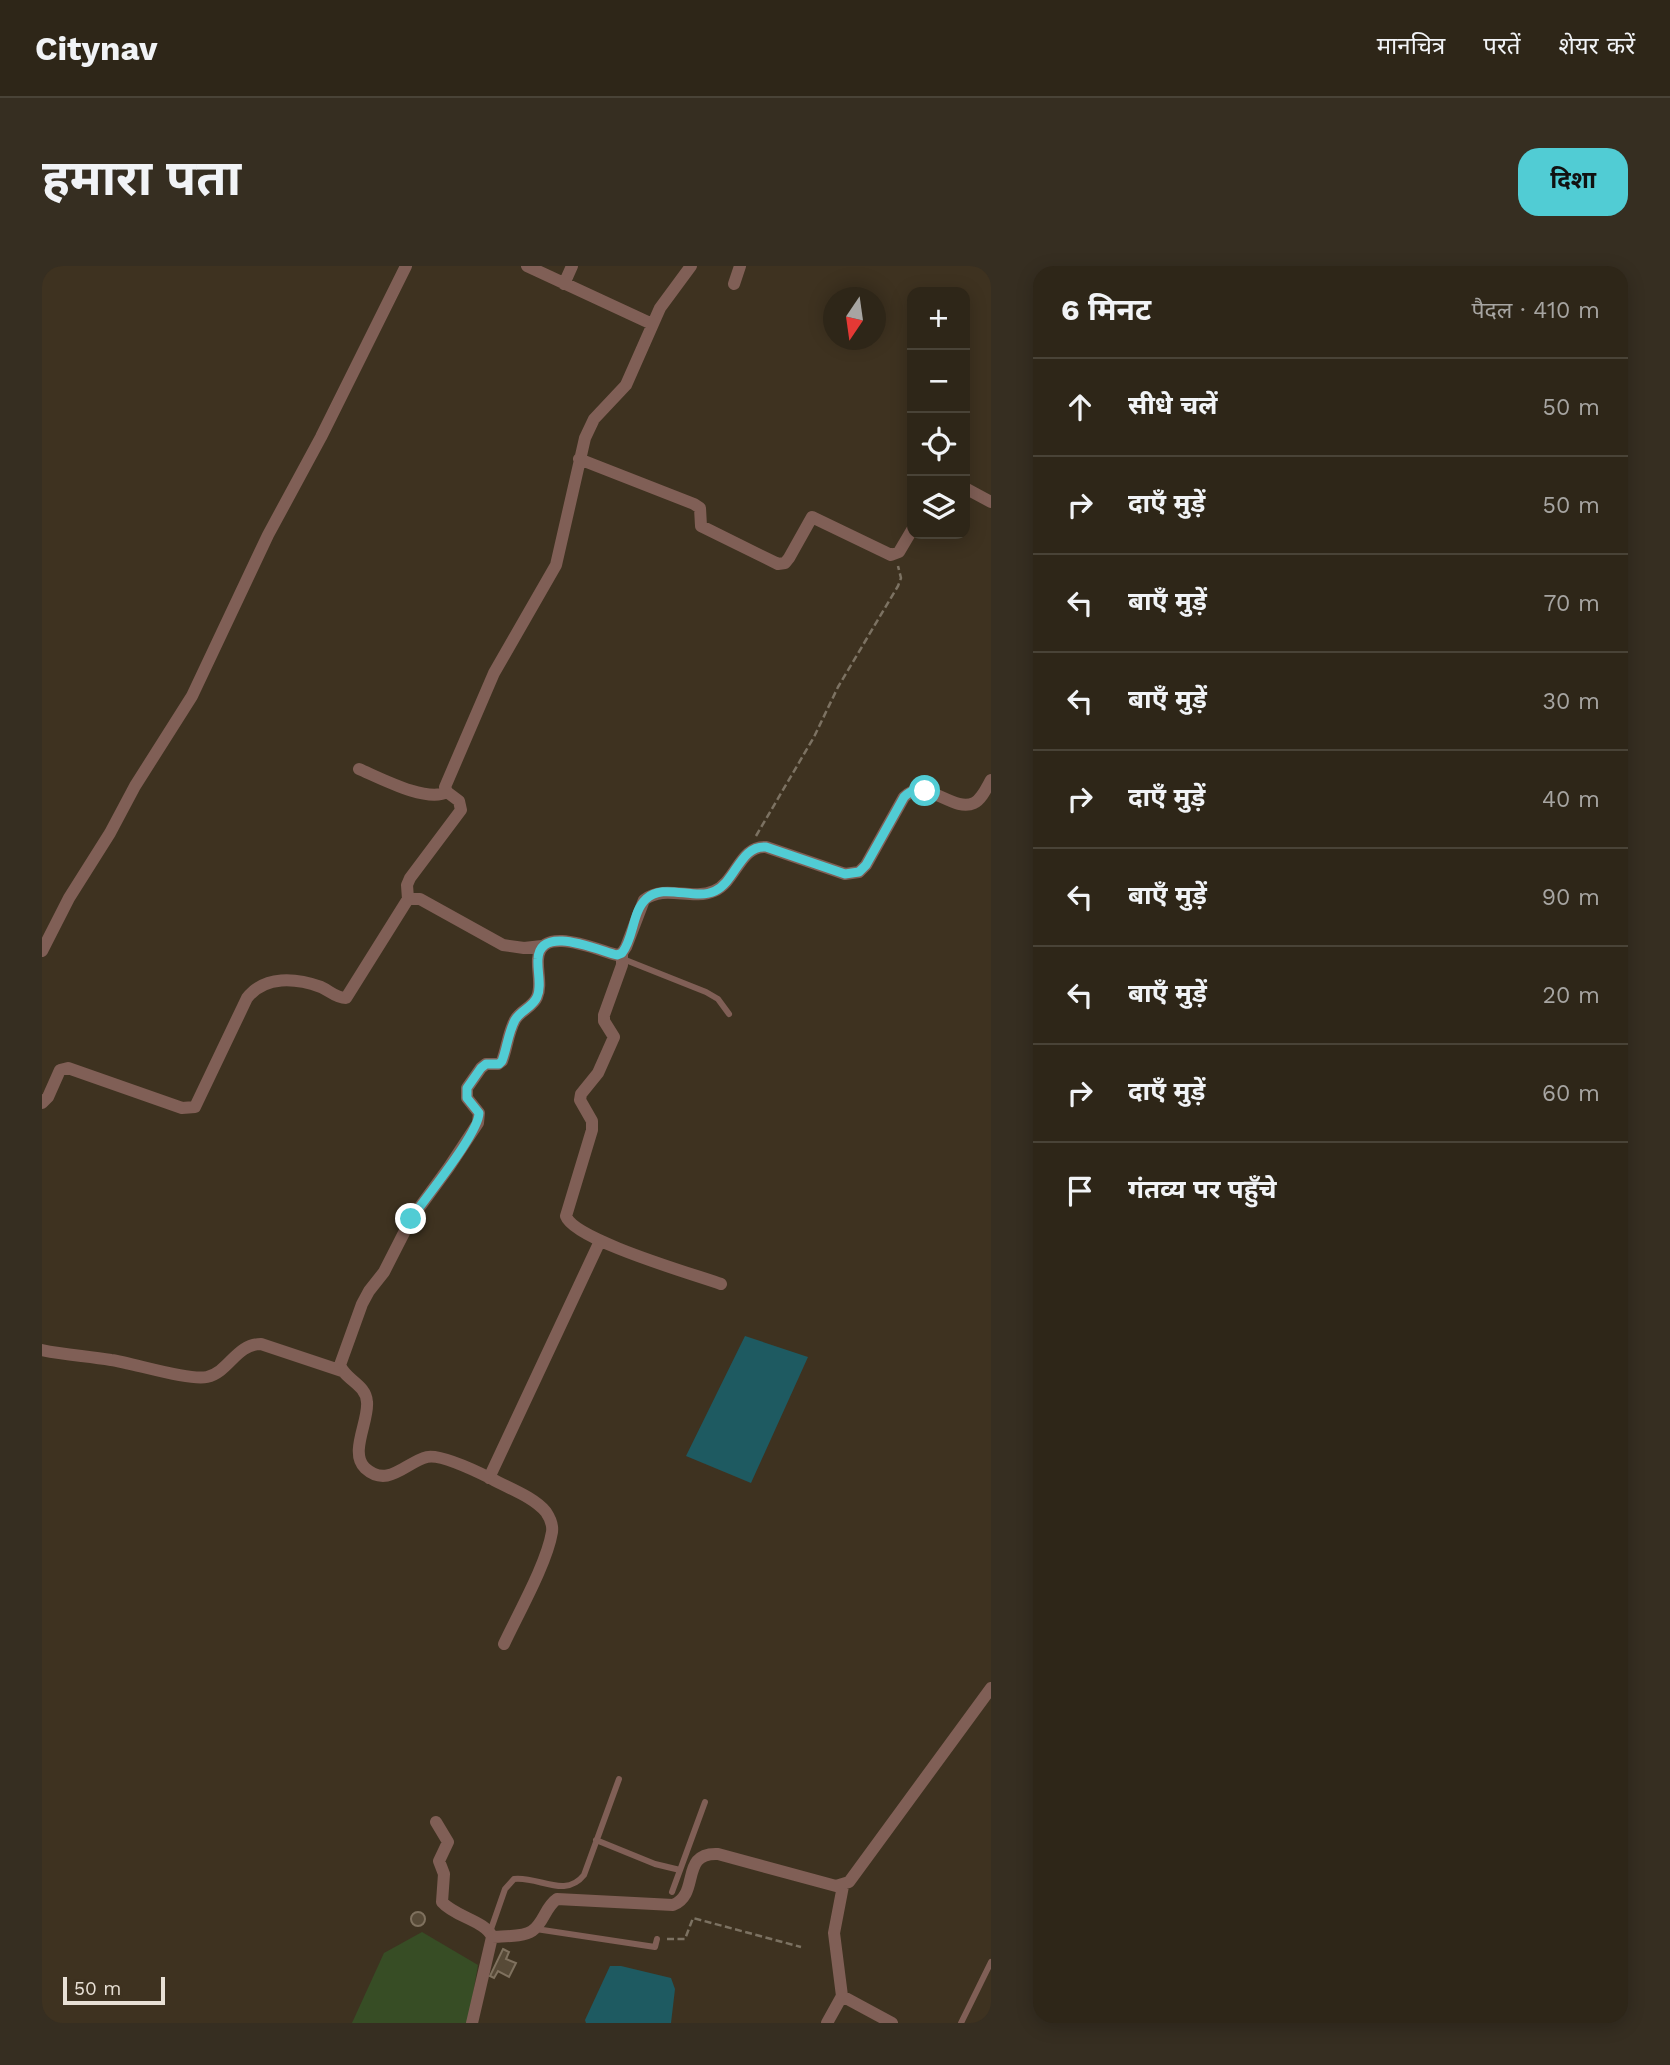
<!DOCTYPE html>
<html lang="hi">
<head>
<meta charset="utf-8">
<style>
	:root { --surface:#2e2618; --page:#362e21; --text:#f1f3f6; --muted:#a7a5a2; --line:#494337; --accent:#51ccd4 }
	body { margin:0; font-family:"Work Sans","Noto Sans Devanagari",sans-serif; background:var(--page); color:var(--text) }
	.controls { position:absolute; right:21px; top:21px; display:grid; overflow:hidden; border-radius:14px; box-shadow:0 4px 18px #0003 }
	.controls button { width:63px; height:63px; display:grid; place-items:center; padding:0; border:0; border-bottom:2px solid var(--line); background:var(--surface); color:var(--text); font:35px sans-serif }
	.compass { position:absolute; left:781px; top:21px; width:63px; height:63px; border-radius:50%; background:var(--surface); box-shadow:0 4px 18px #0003; rotate:193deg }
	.scale { position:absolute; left:21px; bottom:18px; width:102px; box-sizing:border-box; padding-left:7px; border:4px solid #e8e0d5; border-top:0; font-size:19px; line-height:24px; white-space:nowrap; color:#e8e0d5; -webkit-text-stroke:5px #3e3220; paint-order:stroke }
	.stop { position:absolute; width:21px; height:21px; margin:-16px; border:5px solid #51ccd4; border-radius:50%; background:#fff }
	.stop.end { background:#51ccd4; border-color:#fff; box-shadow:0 2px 7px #0008 }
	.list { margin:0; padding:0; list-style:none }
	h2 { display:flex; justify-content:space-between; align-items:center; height:91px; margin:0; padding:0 28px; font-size:30px }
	h2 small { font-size:23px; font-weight:400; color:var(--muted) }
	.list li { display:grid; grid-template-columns:46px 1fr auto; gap:21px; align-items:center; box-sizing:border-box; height:98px; padding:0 28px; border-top:2px solid var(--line) }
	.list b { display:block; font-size:26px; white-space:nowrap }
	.list em { font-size:23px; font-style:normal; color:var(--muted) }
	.icon { flex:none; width:38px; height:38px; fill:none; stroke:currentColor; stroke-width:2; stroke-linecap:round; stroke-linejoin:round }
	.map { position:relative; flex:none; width:949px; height:1757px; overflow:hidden; border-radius:21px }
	header { display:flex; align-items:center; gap:42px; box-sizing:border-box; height:98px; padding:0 35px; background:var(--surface); border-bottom:2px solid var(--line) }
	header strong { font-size:33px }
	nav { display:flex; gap:38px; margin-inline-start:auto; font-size:24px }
	.intro { display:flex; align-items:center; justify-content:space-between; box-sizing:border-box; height:168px; padding:0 42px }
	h1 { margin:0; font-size:49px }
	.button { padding:18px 32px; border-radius:21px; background:var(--accent); color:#111; font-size:24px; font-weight:700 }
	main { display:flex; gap:42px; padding:0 42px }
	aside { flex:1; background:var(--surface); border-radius:21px; box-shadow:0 4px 18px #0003 }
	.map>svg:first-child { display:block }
</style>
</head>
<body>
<header>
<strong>Citynav</strong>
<nav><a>मानचित्र</a><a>परतें</a><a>शेयर करें</a></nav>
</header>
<div class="intro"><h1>हमारा पता</h1><a class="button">दिशा</a></div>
<main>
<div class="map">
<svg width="949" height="1757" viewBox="0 0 949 1757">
	<rect width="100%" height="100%" fill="#3e3220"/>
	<path fill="#374d25" d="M380,1666l56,33 -10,58h-116l32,-70z"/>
	<path fill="#1e5a61" d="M703,1070l63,21 -57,126 -65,-27z
		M568,1700h11l50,12 4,11 -4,34h-85l-1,-3z"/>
	<path fill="#574a37" stroke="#7f715e" stroke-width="2" d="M369 1653a7 7 0 1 1 14 0a7 7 0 1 1-14 0Z
		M461,1683l6,3 -3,7 10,4 -7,14 -11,-6 -4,7 -4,-2z"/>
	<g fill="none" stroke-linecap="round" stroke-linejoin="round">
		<path stroke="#7c7262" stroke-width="2.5" stroke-dasharray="7 3.5" stroke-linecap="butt" d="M714,570l58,-99 24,-50 60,-101 3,-8 -3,-12
			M625,1673h18l8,-21 108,29"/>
		<path stroke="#805f56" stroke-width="6" d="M581,693l83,33 12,7 11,15
			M554,1574l59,24 25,6
			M630,1626l33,-90
			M494,1663l119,18 2,-8
			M448,1666l15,-43 9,-10c25,-3 51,20 70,-4l35,-96
			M919,1757l30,-61"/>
		<path stroke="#805f56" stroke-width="12" d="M485,0l125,58
			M522,18l8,-18
			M692,18l6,-18
			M537,193l115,45 6,4 1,18 77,38 7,-1 4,-5 23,-41 79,38 8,-3 13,-22
			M923,222l26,14
			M317,503c21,9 68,34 88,23
			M366,633l-1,-14 3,-7 51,-68 -2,-9 -12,-9 -2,-5 49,-114 62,-108 29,-127 9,-19 32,-34 34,-77 31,-42
			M0,685l27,-53 41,-65 25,-47 57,-90 76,-161 53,-98 85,-171
			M580,687v12l-18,50v6l10,16 -16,36 -17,21 -1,6 12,21v9l-26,86c8,24 127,58 155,68
			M0,837l6,-6 12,-27 8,-2 114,40 13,-1 52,-109c18,-23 49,-20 74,-11 9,4 15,11 25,11l62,-99h12l83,46 21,3 18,-2
			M0,1084c23,5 46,6 69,10 22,3 78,21 96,17 22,-5 29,-33 54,-33l81,27
			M447,1212l111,-237
			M462,1378c14,-30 43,-81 48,-112 1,-7 -2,-14 -6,-20 -12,-15 -38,-24 -54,-33 -14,-7 -51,-25 -65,-22 -21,5 -39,32 -62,11 -16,-15 4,-47 2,-66 -1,-18 -22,-22 -27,-37l22,-61 7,-13 15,-19 27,-53 38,-52 29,-44 1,-10 -12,-15v-10l14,-20 5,-4h12l4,-3c5,-13 6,-28 13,-41 6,-10 18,-13 22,-23 5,-11 0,-26 1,-38 2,-35 59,-9 79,-4l5,-2 4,-6 18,-47c21,-16 47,1 70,-9 22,-9 26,-46 52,-44l79,27 14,-2 7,-7 38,-68c22,-21 48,16 70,6 8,-4 13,-16 17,-23
			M394,1556l12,20 -9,19 5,13 -2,28c13,15 44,19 50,35
			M800,1730l50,27
			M430,1757l20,-86c11,-1 32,0 40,-6 12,-8 13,-24 25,-32l116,6c28,-11 6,-53 45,-51l118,32 13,-4 142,-194
			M785,1757l15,-27 -8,-63 9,-47"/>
	</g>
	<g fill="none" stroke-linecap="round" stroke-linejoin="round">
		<path stroke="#51ccd4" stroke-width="9" d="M369,953c14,-21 68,-86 68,-106l-12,-15v-10l14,-20 5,-4h13l3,-3c5,-13 6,-28 13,-41 6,-10 18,-13 22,-23 5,-11 0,-26 1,-38 2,-35 59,-9 79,-4l5,-2c12,-15 10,-41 24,-54 17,-17 49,2 69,-8 21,-10 25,-46 51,-44l79,27 14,-2 7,-7 38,-68c7,-7 12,-8 21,-6"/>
	</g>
</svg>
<div class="controls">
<button>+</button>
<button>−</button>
<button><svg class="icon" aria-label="locate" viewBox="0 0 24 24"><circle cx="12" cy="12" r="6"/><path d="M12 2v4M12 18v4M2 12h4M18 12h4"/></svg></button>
<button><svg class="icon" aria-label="layers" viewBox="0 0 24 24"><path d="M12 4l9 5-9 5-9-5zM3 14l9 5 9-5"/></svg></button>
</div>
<svg class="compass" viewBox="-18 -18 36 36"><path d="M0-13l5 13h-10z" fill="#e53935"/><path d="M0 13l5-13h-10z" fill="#a7a5a2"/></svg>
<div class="scale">50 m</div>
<div class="stop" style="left:883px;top:525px"></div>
<div class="stop end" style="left:369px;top:953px"></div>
</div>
<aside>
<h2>6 मिनट<small>पैदल · 410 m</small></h2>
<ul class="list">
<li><svg class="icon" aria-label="ahead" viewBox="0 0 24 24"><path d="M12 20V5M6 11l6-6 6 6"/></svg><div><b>सीधे चलें</b></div><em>50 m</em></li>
<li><svg class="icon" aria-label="right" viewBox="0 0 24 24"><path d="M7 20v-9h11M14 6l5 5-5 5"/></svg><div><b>दाएँ मुड़ें</b></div><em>50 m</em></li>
<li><svg class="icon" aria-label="left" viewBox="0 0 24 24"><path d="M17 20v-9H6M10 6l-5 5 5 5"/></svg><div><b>बाएँ मुड़ें</b></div><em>70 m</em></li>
<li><svg class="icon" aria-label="left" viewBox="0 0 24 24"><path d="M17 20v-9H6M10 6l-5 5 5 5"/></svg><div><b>बाएँ मुड़ें</b></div><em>30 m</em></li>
<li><svg class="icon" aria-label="right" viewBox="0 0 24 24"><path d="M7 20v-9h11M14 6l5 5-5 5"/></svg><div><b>दाएँ मुड़ें</b></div><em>40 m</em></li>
<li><svg class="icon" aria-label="left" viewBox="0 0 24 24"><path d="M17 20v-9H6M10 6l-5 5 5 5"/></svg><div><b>बाएँ मुड़ें</b></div><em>90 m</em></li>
<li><svg class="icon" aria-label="left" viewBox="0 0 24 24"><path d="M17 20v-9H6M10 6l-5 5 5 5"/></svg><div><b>बाएँ मुड़ें</b></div><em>20 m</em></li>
<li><svg class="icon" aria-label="right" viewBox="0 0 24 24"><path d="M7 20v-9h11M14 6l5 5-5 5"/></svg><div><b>दाएँ मुड़ें</b></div><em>60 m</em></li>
<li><svg class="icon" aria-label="arrive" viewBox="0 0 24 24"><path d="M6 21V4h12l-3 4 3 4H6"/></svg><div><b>गंतव्य पर पहुँचे</b></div></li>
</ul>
</aside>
</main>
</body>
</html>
